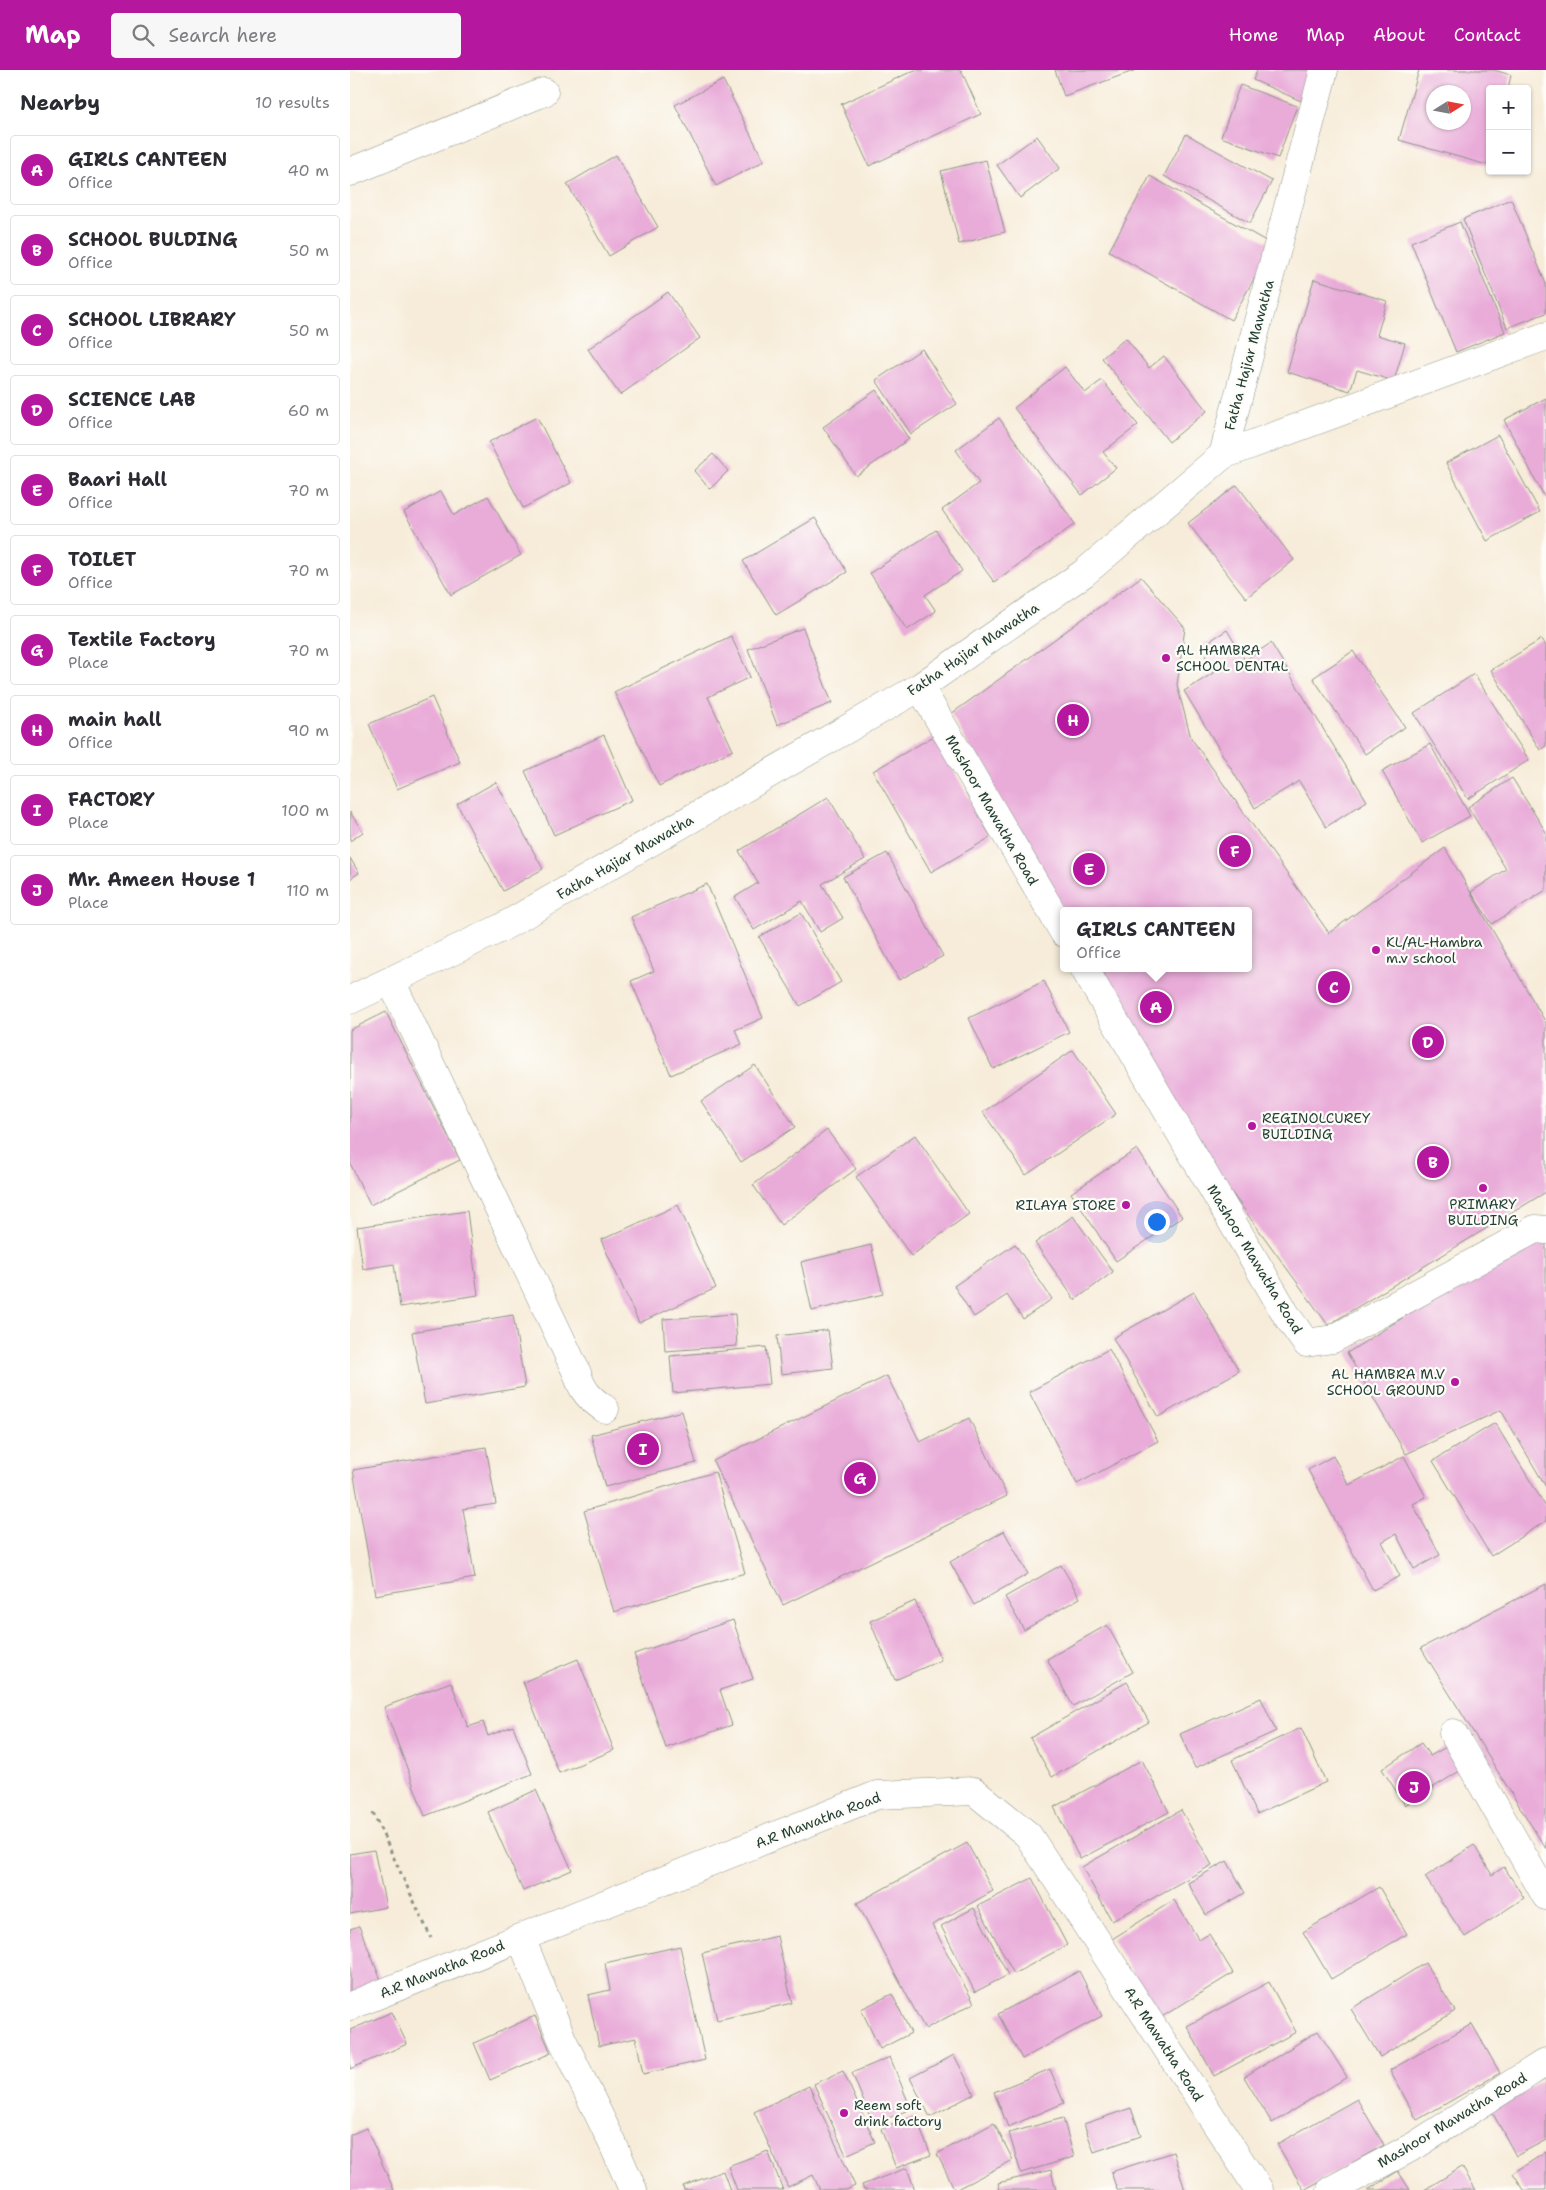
<!DOCTYPE html>
<html lang="en">
<head>
<meta charset="utf-8">
<style>
	:root { --surface:#fff; --page:#f7f7f7; --text:#2b2b33; --muted:#7c7c81; --line:#e1e1e2; --accent:#b5179e }
	body { margin:0; font-family:"Shantell Sans",sans-serif; background:var(--page); color:var(--text) }
	.controls { position:absolute; right:15px; top:15px; display:grid; overflow:hidden; border-radius:5px; box-shadow:0 1px 4px #0004 }
	.controls button { width:45px; height:45px; display:grid; place-items:center; padding:0; border:0; border-bottom:1px solid var(--line); background:var(--surface); color:var(--text); font:25px sans-serif }
	.compass { position:absolute; left:1076px; top:15px; width:45px; height:45px; border-radius:50%; background:var(--surface); box-shadow:0 1px 4px #0004; rotate:79deg }
	.you { position:absolute; left:806px; top:1151px; width:18px; height:18px; margin:-12px; border:4px solid #fff; border-radius:50%; background:#1a73e8; box-shadow:0 0 0 8px #1a73e833 }
	.badge { display:grid; place-items:center; width:32px; height:32px; border-radius:50%; background:var(--accent); color:#fff; font-size:16px; font-weight:700 }
	.pin { position:absolute; translate:-50% -50%; border:2px solid #fff; box-shadow:0 1px 5px #0006 }
	.popup { position:absolute; left:710px; top:837px; width:192px; height:65px; box-sizing:border-box; display:grid; place-content:center; border-radius:5px; background:var(--surface); filter:drop-shadow(0 1px 4px #0005); font-size:16px; white-space:nowrap; color:var(--muted) }
	.popup b { font-size:19px; color:var(--text) }
	.popup::after { content:''; position:absolute; left:50%; top:100%; margin-left:-10px; border:10px solid transparent; border-top-color:var(--surface) }
	.list { margin:0; padding:0; list-style:none }
	h2 { display:flex; justify-content:space-between; align-items:center; height:65px; margin:0; padding:0 20px; font-size:21px }
	h2 small { font-size:16px; font-weight:400; color:var(--muted) }
	.list li { display:grid; grid-template-columns:32px 1fr auto; gap:15px; align-items:center; box-sizing:border-box; height:70px; margin:0 10px 10px; padding:0 10px; border:1px solid var(--line); border-radius:5px }
	.list b { display:block; font-size:19px; white-space:nowrap }
	.list p { margin:0; font-size:16px; white-space:nowrap; color:var(--muted) }
	.list em { font-size:16px; font-style:normal; color:var(--muted) }
	.icon { flex:none; width:28px; height:28px; fill:none; stroke:currentColor; stroke-width:2; stroke-linecap:round; stroke-linejoin:round }
	.map { position:relative; flex:none; width:1196px; height:2120px; overflow:hidden }
	header { display:flex; align-items:center; gap:30px; box-sizing:border-box; height:70px; padding:0 25px; background:var(--accent); color:#fff }
	header strong { font-size:24px }
	nav { display:flex; gap:28px; margin-inline-start:auto; font-size:18px }
	.search { width:350px; height:45px; background:var(--page); display:flex; align-items:center; gap:12px; box-sizing:border-box; padding:0 18px; border-radius:5px; color:var(--muted); font-size:19px }
	main { display:flex }
	aside { flex:1; background:var(--surface) }
	.map>svg:first-child { display:block }
</style>
</head>
<body>
<header>
<strong>Map</strong>
<div class="search"><svg class="icon" aria-label="search" viewBox="0 0 24 24"><circle cx="10" cy="10" r="6"/><path d="M15 15l6 6"/></svg>Search here</div>
<nav><a>Home</a><a>Map</a><a>About</a><a>Contact</a></nav>
</header>
<main>
<aside>
<h2>Nearby<small>10 results</small></h2>
<ul class="list">
<li><span class="badge">A</span><div><b>GIRLS CANTEEN</b><p>Office</p></div><em>40 m</em></li>
<li><span class="badge">B</span><div><b>SCHOOL BULDING</b><p>Office</p></div><em>50 m</em></li>
<li><span class="badge">C</span><div><b>SCHOOL LIBRARY</b><p>Office</p></div><em>50 m</em></li>
<li><span class="badge">D</span><div><b>SCIENCE LAB</b><p>Office</p></div><em>60 m</em></li>
<li><span class="badge">E</span><div><b>Baari Hall</b><p>Office</p></div><em>70 m</em></li>
<li><span class="badge">F</span><div><b>TOILET</b><p>Office</p></div><em>70 m</em></li>
<li><span class="badge">G</span><div><b>Textile Factory</b><p>Place</p></div><em>70 m</em></li>
<li><span class="badge">H</span><div><b>main hall</b><p>Office</p></div><em>90 m</em></li>
<li><span class="badge">I</span><div><b>FACTORY</b><p>Place</p></div><em>100 m</em></li>
<li><span class="badge">J</span><div><b>Mr. Ameen House 1</b><p>Place</p></div><em>110 m</em></li>
</ul>
</aside>
<div class="map">
<svg width="1196" height="2120" viewBox="0 0 1196 2120">
	<rect width="100%" height="100%" fill="#fdfcf7"/>
	<filter id="ink" filterUnits="userSpaceOnUse"><feTurbulence type="fractalNoise" baseFrequency=".02" numOctaves="2"/><feDisplacementMap in="SourceGraphic" scale="10" xChannelSelector="R" yChannelSelector="G"/><feConvolveMatrix kernelMatrix="1 2 1 2 8 2 1 2 1" color-interpolation-filters="sRGB"/></filter>
	<filter id="wash" filterUnits="userSpaceOnUse"><feTurbulence type="fractalNoise" baseFrequency=".0096" numOctaves="4" result="noise"/><feDisplacementMap in="SourceGraphic" scale="20" xChannelSelector="R" yChannelSelector="G"/><feGaussianBlur stdDeviation="1.12" result="paint"/><feColorMatrix in="noise" values="0 0 0 0 0 0 0 0 0 0 0 0 0 0 0 0 0 1.4 0 .05"/><feComposite in="paint" operator="in"/></filter>
	<g filter="url(#wash)">
		<rect width="100%" height="100%" fill="#f7ecd9"/>
		<g id="blocks">
			<path fill="#e9acd9" fill-rule="evenodd" d="M565,0h46l20,44 -112,52 -28,-62z
				M705,0h81l-72,26z
				M907,0h58l-14,31 -48,-21z
				M1069,0h75l17,5 -3,14h-18v64l-3,12 -88,-25zM1084,22h30v30h-30z
				M373,10l41,81 -48,25 -41,-81z
				M890,15l57,21 -19,52 -57,-21z
				M836,64l86,47 -22,42 -86,-47z
				M687,66l23,32 -40,30 -23,-33z
				M266,85l42,72 -49,29 -42,-72z
				M636,90l19,72 -46,12 -18,-73z
				M800,106l123,69 -42,75 -122,-69z
				M1161,129l35,85v29l-39,15 -44,-109z
				M1110,152l45,110 -49,20 -45,-110z
				M964,209l73,22 -10,34 28,8 -11,38 -37,-11 -7,21 -63,-19z
				M318,222l32,46 -80,57 -32,-46z
				M776,268l23,30 15,-12 43,55 -38,31 -67,-84z
				M572,279l35,55 -46,30 -35,-54z
				M715,297l20,26 17,-13 36,45 -35,27 13,16 -34,27 -68,-87z
				M526,320l33,49 -53,37 -33,-49z
				M1196,328v102l-42,-80z
				M187,347l34,66 -48,25 -34,-66z
				M649,348l76,106 -81,58 -52,-72 37,-27 -23,-33z
				M1148,365l42,77 -53,29 -41,-78z
				M363,384l15,17 -18,18 -16,-18z
				M887,415l57,75 -48,38 -58,-75z
				M91,421l13,24 34,-19 33,59 -70,40 -47,-83z
				M465,448l32,54 -71,43 -33,-54z
				M586,460l26,41 -37,24 11,16 -29,19 -37,-57z
				M791,507l44,51 -8,57 14,53 138,195 116,-85 101,175v169l-218,133 -107,-147 -128,-210h155v-57h-184l-113,-197z
				M453,558l29,75 -55,22 -29,-76z
				M877,560l18,30 26,-17 96,158 -41,26 -27,-46 -44,27 -71,-117 31,-19 -15,-25z
				M381,566l19,41 -42,20 25,53 -74,36 -45,-94z
				M1192,569l4,7v100l-6,4 -49,-80z
				M1003,581l52,76 -40,27 -52,-76z
				M1124,604l55,86 -61,39 -54,-86z
				M82,627l28,65 -63,27 -28,-65z
				M254,665l28,65 -78,35 -29,-64z
				M584,666l57,101 -60,35 -58,-101z
				M1080,674l40,72 -48,27 -40,-72z
				M1162,708l34,54v58l-54,34 -21,-32 35,-23 -38,-62z
				M146,712l47,87 -40,22 -46,-87z
				M478,727l37,62 -43,25 21,34 -23,14 -18,-31 -48,29 -19,-33 23,-14 -19,-32z
				M0,742l13,20 -13,9z
				M537,783l56,103 -44,24 -56,-103z
				M0,788l9,15 -9,6z
				M357,814l56,134 -28,12 7,14 -71,31 -40,-94 23,-10 -23,-54z
				M451,843l40,69 -41,24 -41,-69z
				M694,911l25,51 -76,37 -24,-51z
				M36,942l74,148 -90,45 -20,-42v-133z
				M723,980l43,64 -90,61 -43,-63z
				M405,995l40,62 -54,35 -40,-61z
				M477,1060l29,39 -75,56 -28,-40z
				M565,1065l54,79 -58,42 -55,-79z
				M787,1079l45,68 -66,44 -45,-68z
				M328,1135l38,83 -77,35 -38,-83z
				M117,1141l11,84 -78,12 -6,-43 -31,5 -6,-42z
				M723,1146l40,56 -38,28 -40,-57z
				M1188,1162l8,11v244l-45,-77 -95,44 -59,-101z
				M665,1174l37,55 -29,20 -16,-24 -33,22 -20,-31z
				M521,1175l12,49 -71,17 -11,-49z
				M844,1222l45,79 -81,46 -45,-79z
				M385,1244l2,32 -72,5 -2,-32z
				M163,1245l12,72 -100,17 -13,-72z
				M478,1260l5,38 -52,6 -4,-38z
				M416,1277l4,37 -97,9 -3,-37z
				M759,1279l49,92 -81,43 -48,-92z
				M537,1306l33,66 49,-24 38,78 -224,109 -70,-144z
				M332,1341l14,52 -91,24 -14,-52z
				M1145,1353l51,84v14l-55,35 -58,-95z
				M136,1377l10,57 -33,5 12,69 -100,17 -22,-125z
				M983,1386l16,29 55,-29 22,41 -13,7 27,51 -26,14 -18,-35 -14,8 18,34 -27,14 -65,-120z
				M365,1402l30,101 -131,39 -30,-101z
				M654,1461l24,43 -54,31 -24,-43z
				M711,1495l19,33 -56,32 -19,-33z
				M1196,1514v265l-125,-201z
				M565,1531l26,59 -46,20 -25,-59z
				M383,1550l20,59 -33,11 12,35 -66,23 -32,-94z
				M757,1555l26,47 -60,34 -26,-47z
				M228,1589l36,91 -55,23 -36,-91z
				M101,1612l17,45 15,-5 5,14 25,-10 19,48 -107,42 -41,-109z
				M777,1612l22,40 -97,55 -22,-39z
				M911,1628l15,33 -81,37 -15,-34z
				M951,1658l25,54 -69,32 -25,-54z
				M1071,1673l9,13 18,-10 18,21 -61,38 -23,-36z
				M792,1690l27,52 -89,47 -26,-52z
				M186,1720l36,80 -49,21 -35,-79z
				M831,1740l31,55 -100,56 -30,-54z
				M617,1773l26,48 -61,34 42,78 -49,26 -68,-126z
				M1124,1775l18,30 12,-8 20,31 -59,39 -40,-60z
				M24,1780l12,57 -36,7v-60z
				M877,1791l18,32 -39,22 -18,-32z
				M682,1808l35,67 -53,29 -36,-68z
				M1029,1817l28,47 -76,45 -28,-47z
				M824,1830l25,40 10,-6 24,39 -73,45 -48,-79z
				M624,1838l34,67 -33,17 -34,-66z
				M9,1856l24,59 -33,13v-69z
				M427,1866l15,67 -75,17 -15,-67z
				M330,1876l25,114 -62,14 -7,-36 -37,8 -11,-51 22,-5 -5,-27z
				M1075,1893l30,48 -75,46 -29,-48z
				M729,1901l23,45 -80,43 -24,-45z
				M919,1912l27,50 -82,44 -27,-50z
				M542,1924l19,39 -31,16 -19,-40z
				M42,1942l15,32 -57,25v-39z
				M185,1946l16,37 -61,27 -16,-37z
				M1122,1954l28,49 -83,47 -27,-50z
				M968,1961l29,46 -75,46 -28,-46z
				M604,1985l20,39 -44,23 -20,-39z
				M540,1987l21,52 -38,15 -21,-51z
				M700,1999l14,34 -56,24 -14,-35z
				M493,2001l32,71 -29,13 -32,-71z
				M1196,2009v61l-30,16 -25,-46z
				M459,2016l46,100 -9,4h-26l-7,-15 -25,12 -34,-75z
				M1007,2029l27,46 -80,45 -27,-46z
				M781,2038l10,28 -47,16 -10,-28z
				M565,2046l16,39 -35,13 -15,-39z
				M713,2048l11,39 -53,16 -12,-40z
				M644,2053l19,37 -58,30 -18,-36z
				M16,2058l28,62h-44v-55z
				M418,2081l15,39h-46l-9,-24z
				M823,2082l12,38h-68l-6,-18z
				M1196,2082v38h-22l-11,-17z
				M1112,2097l14,23h-52z
				M557,2098l8,22h-51l-2,-5z
				M701,2100l5,20h-56l-2,-7z
				M373,2101l7,19h-46l-1,-4z
				M1048,2101l12,19h-42z"/>
		</g>
	</g>
	<g filter="url(#ink)">
		<use href="#blocks" fill-opacity="0" stroke="#8b9486" stroke-width="1"/>
		<g fill="none" stroke-linecap="round" stroke-linejoin="round">
			<g stroke="#8b9486" stroke-width="29">
				<path id="minor" d="M0,102l194,-80
					M873,385l323,-119
					M570,617l144,246
					M734,898l203,348 19,27 27,-4 202,-110 11,1
					M41,911l186,392c5,18 13,26 28,36
					M0,930l151,-72 419,-241 164,-114 139,-118 101,-385
					M1103,1663l93,163
					M171,1868l41,101 50,103 21,48
					M0,1936l527,-211 97,-4 54,44 231,355
					M981,2120l85,-45 130,-83"/>
			</g>
			<path stroke="#8b9486" stroke-width="3" stroke-dasharray="4 4" stroke-linecap="butt" d="M23,1743l58,125"/>
			<use href="#minor" stroke="#fff" stroke-width="28"/>
		</g>
	</g>
	<g fill="#b5179e" stroke="#fdfcf7" stroke-width="2">
		<circle cx="816" cy="588" r="5"/>
		<circle cx="1026" cy="880" r="5"/>
		<circle cx="902" cy="1056" r="5"/>
		<circle cx="1133" cy="1118" r="5"/>
		<circle cx="776" cy="1135" r="5"/>
		<circle cx="1105" cy="1312" r="5"/>
		<circle cx="494" cy="2043" r="5"/>
	</g>
	<g text-anchor="middle" stroke-width="4.5" stroke-linejoin="round" paint-order="stroke">
		<g font-size="14" fill="#1f3d34" stroke="#fdfcf7">
			<text transform="translate(899 285) rotate(-75)" y="5">Fatha Hajiar Mawatha</text>
			<text transform="translate(623 579) rotate(-34)" y="5">Fatha Hajiar Mawatha</text>
			<text transform="translate(642 740) rotate(60)" y="5">Mashoor Mawatha Road</text>
			<text transform="translate(275 787) rotate(-30)" y="5">Fatha Hajiar Mawatha</text>
			<text transform="translate(905 1189) rotate(59)" y="5">Mashoor Mawatha Road</text>
			<text transform="translate(468 1750) rotate(-21)" y="5">A.R Mawatha Road</text>
			<text transform="translate(92 1899) rotate(-22)" y="5">A.R Mawatha Road</text>
			<text transform="translate(814 1974) rotate(57)" y="5">A.R Mawatha Road</text>
			<text transform="translate(1102 2050) rotate(-31)" y="5">Mashoor Mawatha Road</text>
		</g>
		<g font-size="14" fill="#1f3d34" stroke="#fdfcf7" text-anchor="start">
			<text x="826" y="585">AL HAMBRA<tspan x="826" dy="16">SCHOOL DENTAL</tspan></text>
			<text x="1036" y="877">KL/AL-Hambra<tspan x="1036" dy="16">m.v school</tspan></text>
			<text x="912" y="1053">REGINOLCUREY<tspan x="912" dy="16">BUILDING</tspan></text>
			<text x="1133" y="1139" text-anchor="middle">PRIMARY<tspan x="1133" dy="16">BUILDING</tspan></text>
			<text x="766" y="1140" text-anchor="end">RILAYA STORE</text>
			<text x="1095" y="1309" text-anchor="end">AL HAMBRA M.V<tspan x="1095" dy="16">SCHOOL GROUND</tspan></text>
			<text x="504" y="2040">Reem soft<tspan x="504" dy="16">drink factory</tspan></text>
		</g>
	</g>
</svg>
<div class="controls">
<button>+</button>
<button>−</button>
</div>
<svg class="compass" viewBox="-18 -18 36 36"><path d="M0-13l5 13h-10z" fill="#e53935"/><path d="M0 13l5-13h-10z" fill="#7c7c81"/></svg>
<div class="you"></div>
<div class="pin badge" style="left:806px;top:937px">A</div>
<div class="popup"><b>GIRLS CANTEEN</b>Office</div>
<div class="pin badge" style="left:1083px;top:1092px">B</div>
<div class="pin badge" style="left:984px;top:917px">C</div>
<div class="pin badge" style="left:1078px;top:972px">D</div>
<div class="pin badge" style="left:739px;top:799px">E</div>
<div class="pin badge" style="left:885px;top:781px">F</div>
<div class="pin badge" style="left:510px;top:1408px">G</div>
<div class="pin badge" style="left:723px;top:650px">H</div>
<div class="pin badge" style="left:293px;top:1379px">I</div>
<div class="pin badge" style="left:1064px;top:1717px">J</div>
</div>
</main>
</body>
</html>
